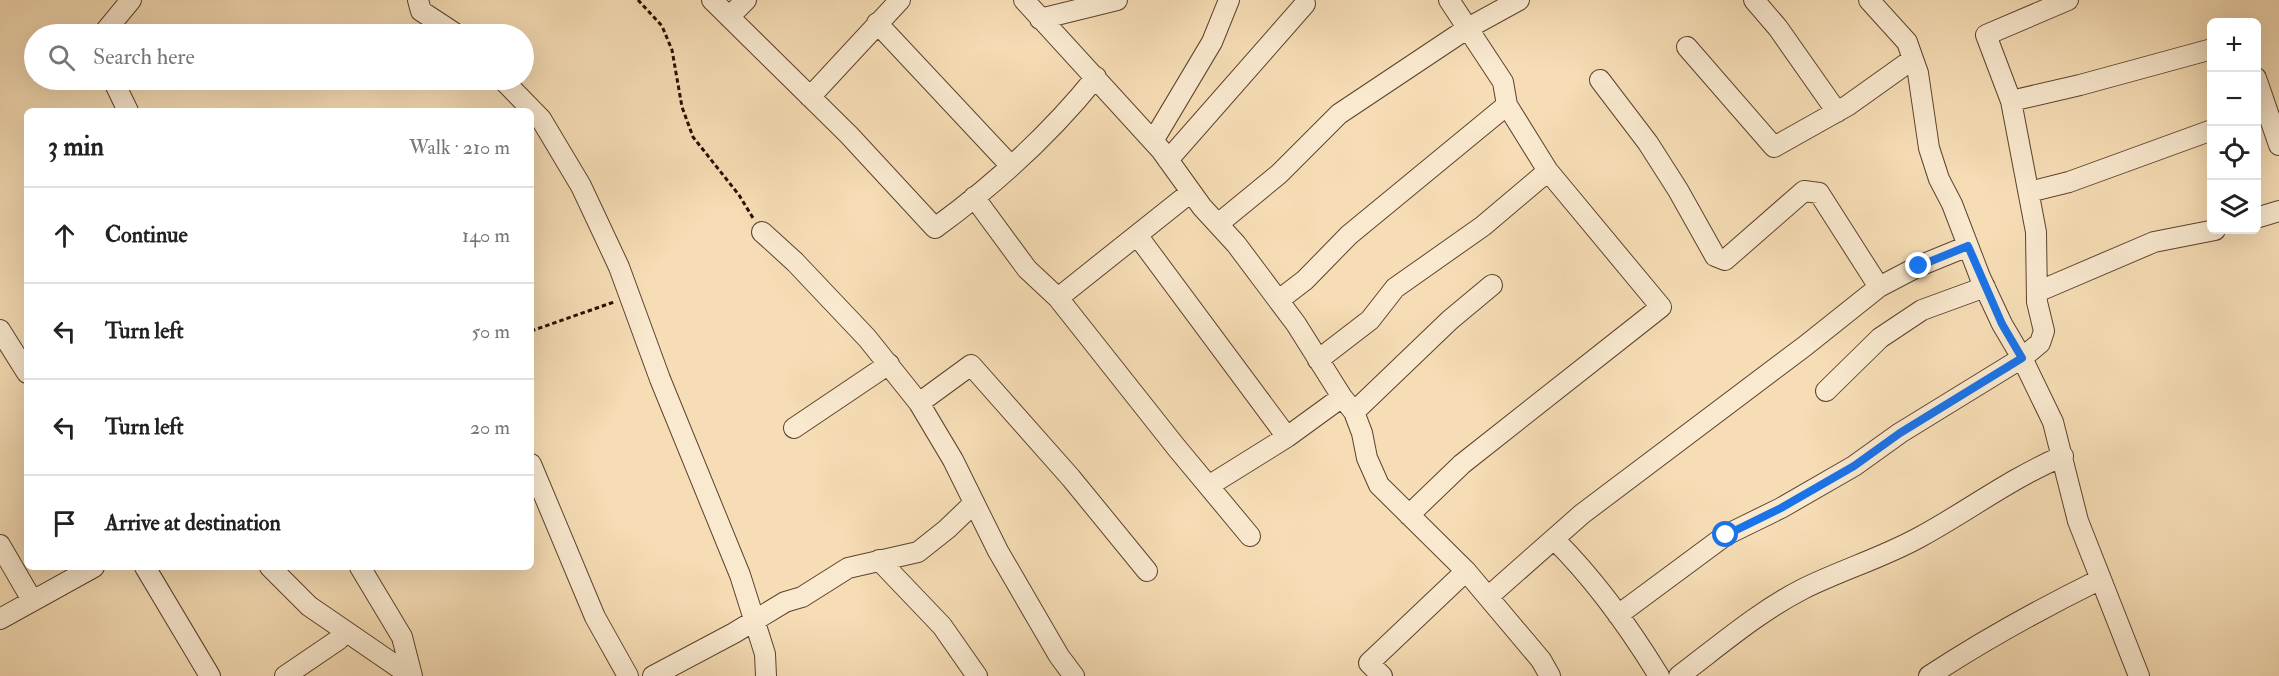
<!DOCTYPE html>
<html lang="en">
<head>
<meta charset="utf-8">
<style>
	:root { --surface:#fff; --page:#f6f6f6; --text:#222; --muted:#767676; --line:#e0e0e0 }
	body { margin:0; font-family:"IM FELL Double Pica",serif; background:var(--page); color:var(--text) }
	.controls { position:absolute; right:18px; top:18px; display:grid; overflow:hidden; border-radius:9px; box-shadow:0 6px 24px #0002 }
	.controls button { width:54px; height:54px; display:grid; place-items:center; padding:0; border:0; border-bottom:2px solid var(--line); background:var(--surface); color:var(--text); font:30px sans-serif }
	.stop { position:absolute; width:18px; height:18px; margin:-14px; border:4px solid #1a73e8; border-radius:50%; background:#fff }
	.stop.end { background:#1a73e8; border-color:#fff; box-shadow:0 2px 6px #0008 }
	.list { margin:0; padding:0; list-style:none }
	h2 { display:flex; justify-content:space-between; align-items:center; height:78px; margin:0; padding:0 24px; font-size:26px }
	h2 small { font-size:20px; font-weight:400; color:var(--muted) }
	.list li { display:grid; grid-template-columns:39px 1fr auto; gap:18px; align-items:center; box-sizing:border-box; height:96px; padding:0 24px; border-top:2px solid var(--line) }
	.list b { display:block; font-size:22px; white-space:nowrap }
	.list em { font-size:20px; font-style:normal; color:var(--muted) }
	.icon { flex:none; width:33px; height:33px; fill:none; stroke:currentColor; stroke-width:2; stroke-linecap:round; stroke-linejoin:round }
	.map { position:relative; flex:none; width:2279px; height:676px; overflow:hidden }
	.search { position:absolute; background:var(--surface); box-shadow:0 6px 24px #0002; left:24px; top:24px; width:510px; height:66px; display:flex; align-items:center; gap:15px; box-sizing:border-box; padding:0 21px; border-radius:33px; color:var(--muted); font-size:22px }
	.panel { position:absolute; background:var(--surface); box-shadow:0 6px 24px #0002; left:24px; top:108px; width:510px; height:462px; border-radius:9px }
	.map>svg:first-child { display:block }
</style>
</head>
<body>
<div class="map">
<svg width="2279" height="676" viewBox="0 0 2279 676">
	<rect width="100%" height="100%" fill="#f6ddb5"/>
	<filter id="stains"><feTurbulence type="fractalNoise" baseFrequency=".00333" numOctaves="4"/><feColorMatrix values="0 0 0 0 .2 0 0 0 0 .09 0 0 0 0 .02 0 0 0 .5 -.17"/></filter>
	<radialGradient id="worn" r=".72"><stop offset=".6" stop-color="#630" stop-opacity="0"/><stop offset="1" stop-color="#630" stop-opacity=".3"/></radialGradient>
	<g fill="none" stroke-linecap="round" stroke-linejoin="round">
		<g stroke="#5c422d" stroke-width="22">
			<path id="minor" d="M418,0l3,11 35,23
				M712,0l137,135 86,93c59,-43 116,-95 161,-151
				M1024,0l137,150 41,57 34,37 60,80 46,73 12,15 8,21 5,25 12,27 87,86 75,89 9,16
				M1754,0l24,28 59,84
				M1869,0l38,42 11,31 11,75 10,31 13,25 28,73 22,47 20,34 31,64 25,99 61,155
				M729,17l17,-17
				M1040,19l77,-19
				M877,23l133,142
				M103,34l28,-34
				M1687,47l87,100 73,-41 66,-47
				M2256,78l23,67
				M113,80l15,31
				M503,80l38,39 40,67 38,81 41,112 80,196 25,79 1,22
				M1600,80l48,63 30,47 37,66 10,4 79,-69 15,2 60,94
				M810,97l90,-97
				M2011,101l69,-16 132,-36
				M1153,141l59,-99 17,-42
				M1168,160l137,-156
				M2029,192l40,-10 143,-52
				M974,197l53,72 31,29 118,149 74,89
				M2256,218l23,-7
				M1218,224l61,-50 60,-60 129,-86 51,-28
				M762,232l33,30 72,76 52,65 34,57 45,91 61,105 15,20
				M1137,235l150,202
				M2037,292l117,-50 61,-12
				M1058,298l133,-106
				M1279,300l26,-20 44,-45 158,-130
				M0,330l27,43
				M1318,360l52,-40 25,-32 88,-62 65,-55
				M1826,391l54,-53 42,-28 63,-23
				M919,403l52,-38 100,113 76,93
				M1354,412l96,-92 42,-35
				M794,428l95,-64
				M531,464l64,153 33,59
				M1210,485l77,-48 55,-40
				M1409,515l53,-51 199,-157 -113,-136 -41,-66 -4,-23 -54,-82
				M1555,540c41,41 74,87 104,136
				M0,545l32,55
				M879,560l63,66 35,50
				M145,567l65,109
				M270,567l39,39 102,70
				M360,567l42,70 10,39
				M1488,597l94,-83 223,-168 74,-59 40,-21 49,-20
				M1618,615l108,-80 55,-27 73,-42 46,-33 122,-75 18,-15 4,-12 -7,-29 -1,-70 -25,-131 -25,-66 82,-35
				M0,619l94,-52
				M285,676l53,-36 7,-9
				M653,676l81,-43 51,-31 17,-5 46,-29 70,-16 29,-23 26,-25
				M1382,676l-13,-13 97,-92
				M1679,676c40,-30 79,-64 124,-87 38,-19 79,-31 117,-52 48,-26 91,-59 143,-81
				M1929,676c55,-36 111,-67 170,-96"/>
		</g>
		<path stroke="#280e00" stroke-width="3" stroke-dasharray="4.5 3" stroke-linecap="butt" d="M638,0l24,26 10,24 10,57 11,30 46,58 14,23
			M531,331l83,-29"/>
		<use href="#minor" stroke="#f9e9cf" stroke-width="20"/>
	</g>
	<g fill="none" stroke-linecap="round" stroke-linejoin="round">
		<path stroke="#1a73e8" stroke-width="8" d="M1726,535l55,-27 73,-42 46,-33 122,-75 -20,-34 -34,-78 -49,20"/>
	</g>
	<rect width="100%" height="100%" filter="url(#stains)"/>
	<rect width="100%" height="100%" fill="url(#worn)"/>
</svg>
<div class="controls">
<button>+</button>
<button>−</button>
<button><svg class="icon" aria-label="locate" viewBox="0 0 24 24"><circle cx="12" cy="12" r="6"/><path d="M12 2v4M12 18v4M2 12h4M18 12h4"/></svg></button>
<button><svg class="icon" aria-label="layers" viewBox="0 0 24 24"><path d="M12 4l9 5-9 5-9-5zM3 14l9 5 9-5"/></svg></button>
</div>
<div class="stop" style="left:1726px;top:535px"></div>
<div class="stop end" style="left:1919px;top:266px"></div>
<div class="search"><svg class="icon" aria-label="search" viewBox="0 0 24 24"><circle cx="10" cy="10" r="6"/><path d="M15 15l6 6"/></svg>Search here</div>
<section class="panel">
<h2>3 min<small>Walk · 210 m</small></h2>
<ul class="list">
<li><svg class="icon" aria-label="ahead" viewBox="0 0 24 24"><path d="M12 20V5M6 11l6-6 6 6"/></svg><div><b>Continue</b></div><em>140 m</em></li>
<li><svg class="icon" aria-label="left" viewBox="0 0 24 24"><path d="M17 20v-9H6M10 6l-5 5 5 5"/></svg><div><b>Turn left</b></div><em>50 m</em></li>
<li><svg class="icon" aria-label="left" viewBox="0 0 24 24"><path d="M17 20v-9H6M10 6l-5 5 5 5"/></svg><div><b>Turn left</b></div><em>20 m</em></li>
<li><svg class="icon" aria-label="arrive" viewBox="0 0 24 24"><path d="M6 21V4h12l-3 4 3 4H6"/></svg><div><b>Arrive at destination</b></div></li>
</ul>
</section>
</div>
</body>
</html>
